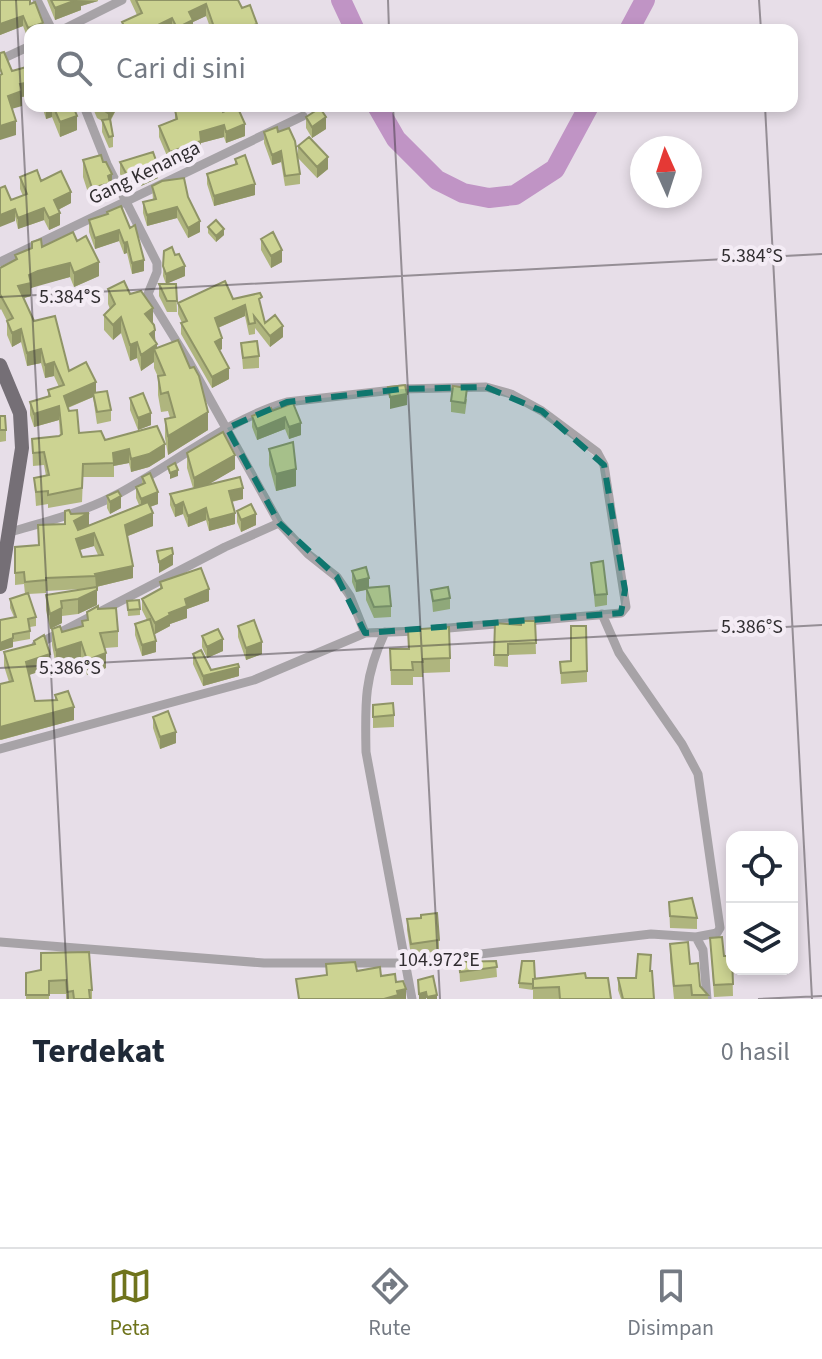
<!DOCTYPE html>
<html lang="id">
<head>
<meta charset="utf-8">
<style>
	:root { --surface:#fff; --page:#f2f2f3; --text:#1f2937; --muted:#747a83; --line:#e0e1e3; --accent:#6f741c }
	body { margin:0; font-family:"Source Sans 3",sans-serif; background:var(--page); color:var(--text) }
	.controls { position:absolute; right:24px; bottom:24px; display:grid; overflow:hidden; border-radius:16px; box-shadow:0 4px 12px #0003 }
	.controls button { width:72px; height:72px; display:grid; place-items:center; padding:0; border:0; border-bottom:2px solid var(--line); background:var(--surface); color:var(--text); font:40px sans-serif }
	.compass { position:absolute; left:630px; top:136px; width:72px; height:72px; border-radius:50%; background:var(--surface); box-shadow:0 4px 12px #0003; rotate:357deg }
	.list { margin:0; padding:0; list-style:none }
	h2 { display:flex; justify-content:space-between; align-items:center; height:104px; margin:0; padding:0 32px; font-size:34px }
	h2 small { font-size:26px; font-weight:400; color:var(--muted) }
	.icon { flex:none; width:44px; height:44px; fill:none; stroke:currentColor; stroke-width:2; stroke-linecap:round; stroke-linejoin:round }
	.map { position:relative; flex:none; width:822px; height:999px; overflow:hidden }
	.search { position:absolute; background:var(--surface); box-shadow:0 4px 12px #0003; left:24px; right:24px; top:24px; height:88px; display:flex; align-items:center; gap:20px; box-sizing:border-box; padding:0 28px; border-radius:16px; color:var(--muted); font-size:30px }
	.sheet { height:248px; background:var(--surface) }
	nav { display:flex; justify-content:space-around; align-items:center; box-sizing:border-box; height:112px; border-top:2px solid var(--line); background:var(--surface); font-size:22px; color:var(--muted) }
	nav a { display:grid; justify-items:center; gap:4px }
	nav .on { color:var(--accent) }
	.map>svg:first-child { display:block }
</style>
</head>
<body>
<div class="map">
<svg width="822" height="999" viewBox="0 0 822 999">
	<rect width="100%" height="100%" fill="#e7dee8"/>
	<g fill="none" stroke-linecap="round" stroke-linejoin="round">
		<path stroke="#c094c5" stroke-width="20" d="M341,0l14,30
			M629,30l16,-30
			M377,106l19,33 41,41 26,13 26,5 26,-3 40,-26 34,-63"/>
		<path stroke="#a7a3a7" stroke-width="9" d="M37,0l15,30
			M62,30l60,-30
			M0,60l30,-14
			M84,106l23,58 50,99v9l-9,22 3,6 37,60 91,163 29,31 29,23 13,19 15,37
			M0,262l303,-146
			M10,532c35,-10 71,-19 104,-36 56,-29 114,-77 173,-94l115,-13 84,-2 25,7 31,17 55,41 7,13 22,142 -5,6 -184,16
			M385,632c-21,45 -20,71 -19,120l46,247
			M36,645l189,-98 54,-24
			M0,749l254,-69 111,-47 53,-2
			M696,937l7,13 4,49
			M0,942l264,21h140l247,-29 45,3 21,-4 3,-5 -22,-154 -16,-30 -63,-91 -17,-39"/>
		<path stroke="#756f76" stroke-width="14" d="M0,365l20,48 2,35 -22,139"/>
	</g>
	<path fill="#afb57e" fill-rule="evenodd" d="M0,0l30,4 13,26h-13v8l-2,1 -5,-13 -23,9z
		M47,0h51v1l-17,5v4l-26,10z
		M130,0h108l4,8 15,22h-46l-5,-14 -13,6v8h-71v-8l15,-7z
		M42,106h31l4,24 -17,7 -8,-20 -6,2z
		M92,106h26l-7,14 2,16v11l-4,1 -7,-16v-11l-5,-3z
		M175,110l48,2 22,24 -19,7 -2,-6 -23,6v9l-31,11 -11,-26v-11l16,-7z
		M306,117l20,12 -14,9 -6,-10z
		M264,132h14l22,42v10l-15,2 -4,-24 -9,3 -8,-22z
		M298,146l30,23 -11,9 -19,-20z
		M235,159l20,36 -41,11 -7,-22v-10l28,-9z
		M83,160l20,2 9,29 -2,1v8l-18,5 -9,-28z
		M120,162l38,16 -17,8 -1,-3 -13,4 -7,-13z
		M20,177l21,4 30,22 -13,7 2,15 -11,5 -5,-10 -26,9 -7,-29 12,-4 -3,-7z
		M152,186l36,11 12,35 -12,6 -11,-20 -30,8 -4,-13v-11l10,-2z
		M107,212l37,59 -12,3 -5,-21 -3,1 -5,-13 -24,8 -6,-17v-12l18,-6z
		M208,227l16,8 -8,7 -8,-9z
		M261,239l21,23 -11,6 -10,-18z
		M77,241l22,35 -25,11 -4,-10 -32,8 -7,3v8l-8,2 11,23 35,50 27,22 15,17v11l-14,3 -4,-27 -25,11 11,25 86,24 -16,10 -18,5 -2,-9 -15,3v11h-31l-1,25 -34,6v-4l-12,2 -2,-28 12,-2 -2,-11 -11,1 -1,-27 27,-3 1,-1 -1,-15 -25,7 -4,-12v-13l18,-5v-7l11,-3 -5,-11 -9,2 -4,-15 -14,3 -6,-24 -9,5 -5,-12v-14l-6,-12 -1,1v-42l15,-8v-5l27,-8z
		M164,251l21,25 -19,8 -3,-8z
		M159,284h17l1,28h-10l-8,-16z
		M108,289l22,5 23,30 4,24 51,82 -40,25 -3,-17v-19l5,-1 -2,-7 -7,1 -3,-17v-18l-4,-9v-6l-13,9 -4,-13 -7,3 -9,-28 -8,7 -9,-10v-15l6,-6 -2,-5z
		M233,299l28,10 4,14 18,14 -13,10 -15,-19v6l-6,1 -4,-19 -27,12 4,21 -3,1 10,29 -17,9 -31,-54v-11h1l-4,-9v-11z
		M241,343l18,13v12l-16,1z
		M130,398l21,27 -13,5 -8,-20z
		M467,399l-2,15 -14,-2v-11z
		M293,403l8,32 -12,4 -4,-10 -28,11 -5,-13v-11l20,-5z
		M0,416l6,14v11l-6,1z
		M269,449l27,37 -20,5 -7,-26z
		M187,453l48,16 -27,15 35,15 -11,3 3,22 -26,7 -3,-11 -18,7 -5,-13 -8,3 -5,-12v-11l23,-6 -6,-20z
		M142,477l16,27 -8,3 3,19 -25,10 5,42 -37,9 1,18 -19,9 -16,2v7l-12,6 -4,-19v-15l37,-6 -37,2v2l-18,1 8,23v9l-6,1v12l-17,3v5l-13,4v-31l14,-3 -4,-9v-9l15,-5 -1,-10 -9,1v-38l23,-2 27,-21v-13l24,14 50,-20 -3,-7v-11l6,-3zM94,546l4,9 -16,2 -2,-7z
		M107,496l14,12 -11,6 -3,-6z
		M237,511l19,14 -15,7 -4,-10z
		M591,563l16,31v11l-12,2z
		M352,571l17,17 22,18v11l-17,1 -8,-18v-10l-10,2 -4,-10z
		M160,582l49,19 -22,8v9l-17,6v2l-15,8 1,18 -14,4 -7,-21v-11l12,-4 -5,-10v-11l18,-10z
		M431,590l19,8v11l-17,3z
		M127,601l13,8v6l-12,1z
		M98,609l20,22v16l-13,1 1,20 -19,7 -6,-17 -25,8 -4,-21v-16l10,3 20,-6 5,-6v-8z
		M535,621l1,33 -28,1v12l-14,-1 1,-43 26,2z
		M238,626l24,28 -16,6 -8,-23z
		M202,636l21,15 -16,7 -5,-11z
		M34,641l16,27 -21,7 6,26 20,-1v-5l19,25 -73,20 8,-58 -5,-16v-14l30,-8z
		M390,649l60,9v14l-27,1v4h-10v8h-22z
		M193,654l18,16 28,6 -36,10 -10,-22z
		M571,661l16,10v11l-26,2 -1,-22z
		M373,705l21,10v12l-21,1z
		M153,717l23,26 -16,6 -7,-21z
		M669,902l28,16v11l-27,-1z
		M407,919l32,21v11l-28,4 -4,-25z
		M710,938l14,18h8l1,40 -19,1z
		M670,944l20,20 10,22 8,9v4h-34l-4,-40z
		M496,961l1,16 -37,5 -1,-20z
		M41,970l51,20v9h-26v-5h-17v5h-23v-26z
		M651,971l3,28h-33l-3,-9v-12h18z
		M586,978l25,21h-78v-9l-14,-2v-5l16,-4z"/>
	<path fill="#8f9466" d="M76,0l22,1 -17,5v4l-26,10v-12z
		M206,4v12l-13,6v8h-16l12,-18z
		M23,16v10l-23,9v-11z
		M172,18v12h-24z
		M43,23v7h-13v8l-2,1v-11z
		M257,24v6h-17z
		M30,82v14l-8,1v9l-14,4v-14l12,-12z
		M46,106h6v11l-6,2z
		M112,106h6l-10,18v-11z
		M77,116v14l-17,7v-15z
		M326,117v12l-14,9v-11z
		M16,121v14l-16,5v-14z
		M245,124v12l-19,7v-11z
		M224,125v12l-23,6v9l-31,11v-11l30,-20z
		M281,151v11l-9,3v-10z
		M328,157v12l-11,9v-11z
		M158,166v12l-17,8v-12z
		M140,171v12l-13,4v-12z
		M112,174v17l-2,1v8l-18,5v-17l16,-12z
		M255,184v11l-41,11v-10z
		M71,192v11l-17,9v-12z
		M177,207v11l-30,8v-11z
		M44,208v12l-26,9v-11z
		M15,209v12l-15,6v-12z
		M60,213v12l-11,5v-12z
		M200,221v11l-12,6v-10z
		M224,229v6l-8,7v-6z
		M119,230v11l-24,8v-11z
		M127,242v11l-3,1v-11z
		M282,250v12l-11,6v-12z
		M144,260v11l-12,3v-11z
		M99,262v14l-25,11v-14z
		M70,263v14l-39,11v8l-13,4v-14l11,-11 9,-4z
		M185,266v10l-19,8v-10z
		M245,305v11l-30,13v-11z
		M153,308v16l-8,-10z
		M121,317v16l-8,7v-15z
		M283,326v11l-13,10v-11z
		M21,329v13l-9,5v-14z
		M155,330v15l2,-1v12l-3,-7v13l-13,9v-16l9,-21z
		M222,338v11l-7,4v-11z
		M137,342v16l-7,3v-16z
		M41,349v14l-14,3v-13z
		M54,362v14l-9,2v-13z
		M229,368v11l-17,9v-11z
		M96,382v14l-3,-3v4l-29,12v-13z
		M407,394v11l-17,4v-12z
		M59,406v14l-25,7v-13z
		M208,412v18l-40,25v-19z
		M151,413v12l-13,5v-12z
		M285,417v12l-28,11v-11z
		M301,423v12l-12,4v-12z
		M165,444v13l-16,10 -18,5v-13z
		M129,449v14l-16,3v-13z
		M235,455v14l-41,24v-15z
		M296,469v17l-20,5v-17z
		M178,470v6l-8,3v-6z
		M243,488v11l-14,3v-11z
		M158,492v12l-17,6v-11z
		M121,496v12l-11,6v-12z
		M183,502v12l-8,3v-11z
		M206,508v12l-18,7v-11z
		M89,513v13l-15,8v-13z
		M153,513v13l-28,11v-12z
		M235,513v11l-26,7v-11z
		M256,514v11l-15,7v-12z
		M94,533v13l-18,5v-12z
		M173,554v11l-14,8v-11z
		M133,566v12l-37,9 -1,-13z
		M369,578v11l-13,3v-11z
		M209,589v12l-22,8v9l-17,6v2l-15,8v-11l14,-10 16,-14z
		M97,590v15l-19,9v-15z
		M62,608v15l-12,6v-15z
		M13,638v9l-13,4v-8z
		M223,639v12l-16,7v-11z
		M156,641v11l-14,4v-11z
		M81,642v16l-25,8v-16z
		M262,642v12l-16,6v-12z
		M106,653v15l-19,7v-15z
		M50,654v14l-24,8v-14z
		M239,667v9l-36,10v-10z
		M74,707v13l-74,20v-13z
		M176,732v11l-16,6v-12z
		M406,989v10h-22l13,-8z
		M426,992v7h-7v-5z
		M437,995v4h-10v-2z"/>
	<path fill="#ccd392" stroke="#8f9466" stroke-width="2" fill-rule="evenodd" d="M0,0h30v4l5,-2 8,21 -15,5 -5,-12 -23,8z
		M51,0h25l-21,8z
		M136,0h102l4,8 8,-3 7,19 -17,6h-25l-9,-26 -17,8 4,8 -16,8 -5,-10 -24,12h-22l-4,-8 20,-9z
		M30,50v32l-10,2 2,7 -14,5 8,25 -16,5v-51l2,-1 -2,-6v-15l4,-1 8,19 18,-5 -3,-15z
		M53,106h20l4,10 -17,6z
		M97,106h15l-4,7z
		M198,106h23l2,6 14,-6 8,18 -19,8 -2,-7 -24,7 1,9 -31,11 -11,-26 18,-7 -2,-9z
		M320,108l6,9 -14,10 -6,-10z
		M110,119l3,17 -4,1 -7,-17z
		M277,127l1,5 11,-4 6,13 5,33 -15,2 -4,-25 -9,4 -8,-23z
		M309,137l19,20 -11,10 -19,-21z
		M153,152l5,14 -17,8 -1,-3 -13,4 -7,-13z
		M101,155l2,7h3l6,12 -4,2 2,7 -18,5 -9,-28z
		M245,155l10,29 -41,12 -7,-22 30,-10 -2,-5z
		M37,170l4,11 20,-10 10,21 -17,8 6,13 -11,5 -5,-10 -26,10 -3,-9 -15,6v-27l5,-2 6,14 16,-6 -7,-17z
		M184,178l4,19 12,24 -12,7 -11,-21 -30,8 -4,-13 13,-3 -4,-13 10,-5z
		M121,206l9,22 5,-3 9,35 -12,3 -5,-21 -3,1 -5,-13 -24,8 -6,-18 19,-6 -1,-2z
		M216,220l8,9 -8,7 -8,-9z
		M73,232l4,9 9,-5 13,26 -25,11 -4,-10 -32,8 -9,4 2,8 -13,3 16,35 21,-5 14,55 17,-9 10,20 -32,14 5,15 8,-1 2,23 22,-2 4,9 52,-14 8,18 -16,10 -18,5 -2,-10 -16,4 1,10 -31,1 -1,24 -34,7v-4l-12,1 -2,-14 15,-3 -5,-23 -11,1 -1,-14 27,-3 3,-2 -3,-28 -25,8 -4,-12 20,-6 -2,-6 16,-5 -10,-23 -9,3 -4,-16 -14,4 -6,-24 -9,4 -5,-12 6,-3 -12,-22 -1,1v-29l17,-9 -2,-4 17,-7v-6l9,-3 1,8z
		M273,232l9,18 -11,6 -10,-17z
		M172,247l3,8 4,-1 6,12 -19,8 -3,-8 1,-15z
		M124,281l6,13 11,-3 12,17 -8,6 9,11 1,5 -5,4 7,10 -16,11 -4,-13 -7,3 -9,-28 -8,8 -9,-10 11,-11 -7,-15z
		M225,281l8,18 27,-6 2,4 -3,2 6,24 10,-8 8,11 -13,10 -16,-20 1,7 -6,1 -4,-19 -30,13 7,20 -7,4 14,26 -17,9 -31,-54 6,-2 -9,-18z
		M159,284h17l1,17h-10z
		M178,340l12,28 4,-1 5,9 9,36 -40,24 -3,-17 10,-2 -7,-25 -7,2 -3,-18 7,-1 -11,-26z
		M257,341l2,15 -16,2 -2,-15z
		M405,385l2,9 -17,3 -2,-10z
		M453,386l14,2 -2,15 -14,-2z
		M107,391l4,19 -14,2 -4,-19z
		M143,393l8,20 -13,5 -8,-20z
		M293,403l8,20 -12,4 -4,-10 -28,12 -5,-13 19,-8 1,3z
		M0,416h5l1,14h-6z
		M223,432l12,23 -41,23 -7,-25z
		M293,442l3,27 -20,5 -7,-25z
		M175,463l3,7 -8,3 -2,-6z
		M150,473l8,19 -17,7 -5,-12 9,-4 -3,-6z
		M240,477l3,11 -14,3 6,22 -26,7 -3,-12 -18,8 -5,-14 -8,4 -5,-12z
		M118,491l3,5 -11,6 -3,-6z
		M148,502l5,11 -28,12 8,41 -38,8 1,2 -50,2v2l-21,2 -1,-10 -9,1v-26l24,-2 -1,-20 27,-1v-13l4,-1 2,4 18,-1 -15,8 4,9zM94,533l9,22 -21,2 -6,-18z
		M251,504l5,10 -15,6 -4,-9z
		M172,548l1,6 -14,8 -2,-11z
		M603,561l4,33 -12,1 -4,-32z
		M366,567l3,11 -13,3 -4,-10z
		M201,568l8,21 -24,10 2,7 -18,7 1,2 -15,8 -13,-24 20,-11 -2,-6z
		M389,586l2,20 -17,1 -8,-19z
		M97,587v3l-19,9 -17,2 1,7 -12,6 -4,-19z
		M448,587l2,11 -17,3 -2,-11z
		M28,593l8,24 -8,2 2,12 -17,3v4l-13,5v-23l16,-3 -6,-18z
		M139,600l1,9 -12,1 -1,-9z
		M98,606v3l18,-1 2,23 -18,2 6,20 -19,7 -6,-18 -25,8 -4,-21 8,-3 2,6 21,-6 -1,-5 6,-1 -1,-8z
		M150,619l6,22 -14,4 -7,-21z
		M254,620l8,22 -16,6 -8,-22z
		M521,621h14l1,22 -28,1v11h-14l1,-32 26,2z
		M571,626h15l1,45 -26,2 -1,-11 11,-1z
		M449,627l1,31 -27,1v3h-11l1,8h-22l-1,-21h19l-1,-19z
		M218,629l5,10 -16,8 -5,-11z
		M44,635l6,19 -24,8 9,39 22,-1 -2,-5 13,-4 6,16 -74,20v-43l13,-3 -9,-29 31,-8 -1,-3z
		M201,650l10,20 27,-6 1,3 -36,9 -10,-22z
		M393,703l1,12 -21,2v-12z
		M168,711l8,21 -16,5 -7,-20z
		M692,898l5,20 -27,-2 -1,-14z
		M437,913l2,27 -28,4 -4,-25 14,-1v-3z
		M722,937l2,19h8l1,28 -19,1 -4,-47z
		M688,942l2,22 8,-1 2,23 8,9h-16l-1,-10 -17,1 -4,-42z
		M89,952l3,38h-3l1,9h-16l-1,-8 -6,1 -1,-12 -17,1v14h-23v-22l15,-3v-17z
		M638,954l13,1 -1,16h2l2,28h-31l-5,-21h18z
		M496,961l1,6 -37,5 -1,-10z
		M522,961h12l1,18h-2v5l-14,-1z
		M355,962l2,9 23,-4 1,9 14,-2 1,8 7,-1 3,8 -9,2 1,4 -14,4h-85l-3,-20 31,-4 -1,-11z
		M585,973l1,5h22l3,21h-51l-1,-12 -26,1v-9z
		M433,976l4,19 -10,2 -1,-5 -7,2 -1,-14z"/>
	<path fill="#0f766e" fill-opacity="0.2" stroke="#0f766e" stroke-width="6" stroke-dasharray="16 10" stroke-linejoin="round" d="M486,387l56,24 62,54 21,125 -4,23 -256,20 -28,-56 -58,-54 -52,-95 60,-26 115,-13z"/>
	<path fill="none" stroke="#302d30" stroke-width="2" stroke-opacity="0.45" d="M16,0l52,999M388,0l1,30M759,0l2,30M393,106l47,893M765,106l47,893M0,297l822,-43M0,668l822,-43M758,999l64,-3"/>
	<g text-anchor="middle" stroke-width="8" stroke-linejoin="round" paint-order="stroke">
		<g font-size="20" fill="#302d30" stroke="#f4ecf5">
			<text transform="translate(144 172) rotate(-26)" y="7">Gang Kenanga</text>
		</g>
	</g>
	<g font-size="20" text-anchor="middle" fill="#302d30" stroke="#f4ecf5" stroke-width="8" stroke-linejoin="round" paint-order="stroke">
		<text x="752" y="262">5.384°S</text>
		<text x="70" y="303">5.384°S</text>
		<text x="752" y="633">5.386°S</text>
		<text x="70" y="674">5.386°S</text>
		<text x="439" y="966">104.972°E</text>
	</g>
</svg>
<div class="controls">
<button><svg class="icon" aria-label="locate" viewBox="0 0 24 24"><circle cx="12" cy="12" r="6"/><path d="M12 2v4M12 18v4M2 12h4M18 12h4"/></svg></button>
<button><svg class="icon" aria-label="layers" viewBox="0 0 24 24"><path d="M12 4l9 5-9 5-9-5zM3 14l9 5 9-5"/></svg></button>
</div>
<svg class="compass" viewBox="-18 -18 36 36"><path d="M0-13l5 13h-10z" fill="#e53935"/><path d="M0 13l5-13h-10z" fill="#747a83"/></svg>
<div class="search"><svg class="icon" aria-label="search" viewBox="0 0 24 24"><circle cx="10" cy="10" r="6"/><path d="M15 15l6 6"/></svg>Cari di sini</div>
</div>
<section class="sheet">
<h2>Terdekat<small>0 hasil</small></h2>
<ul class="list">
</ul>
</section>
<nav>
<a class="on"><svg class="icon" aria-label="map" viewBox="0 0 24 24"><path d="M3 6l6-2 6 2 6-2v14l-6 2-6-2-6 2zM9 4v14M15 6v14"/></svg>Peta</a>
<a><svg class="icon" aria-label="directions" viewBox="0 0 24 24"><path d="M12 3l9 9-9 9-9-9zM9 14v-3h6M13 9l2 2-2 2"/></svg>Rute</a>
<a><svg class="icon" aria-label="saved" viewBox="0 0 24 24"><path d="M7 4h10v16l-5-4-5 4z"/></svg>Disimpan</a>
</nav>
</body>
</html>
